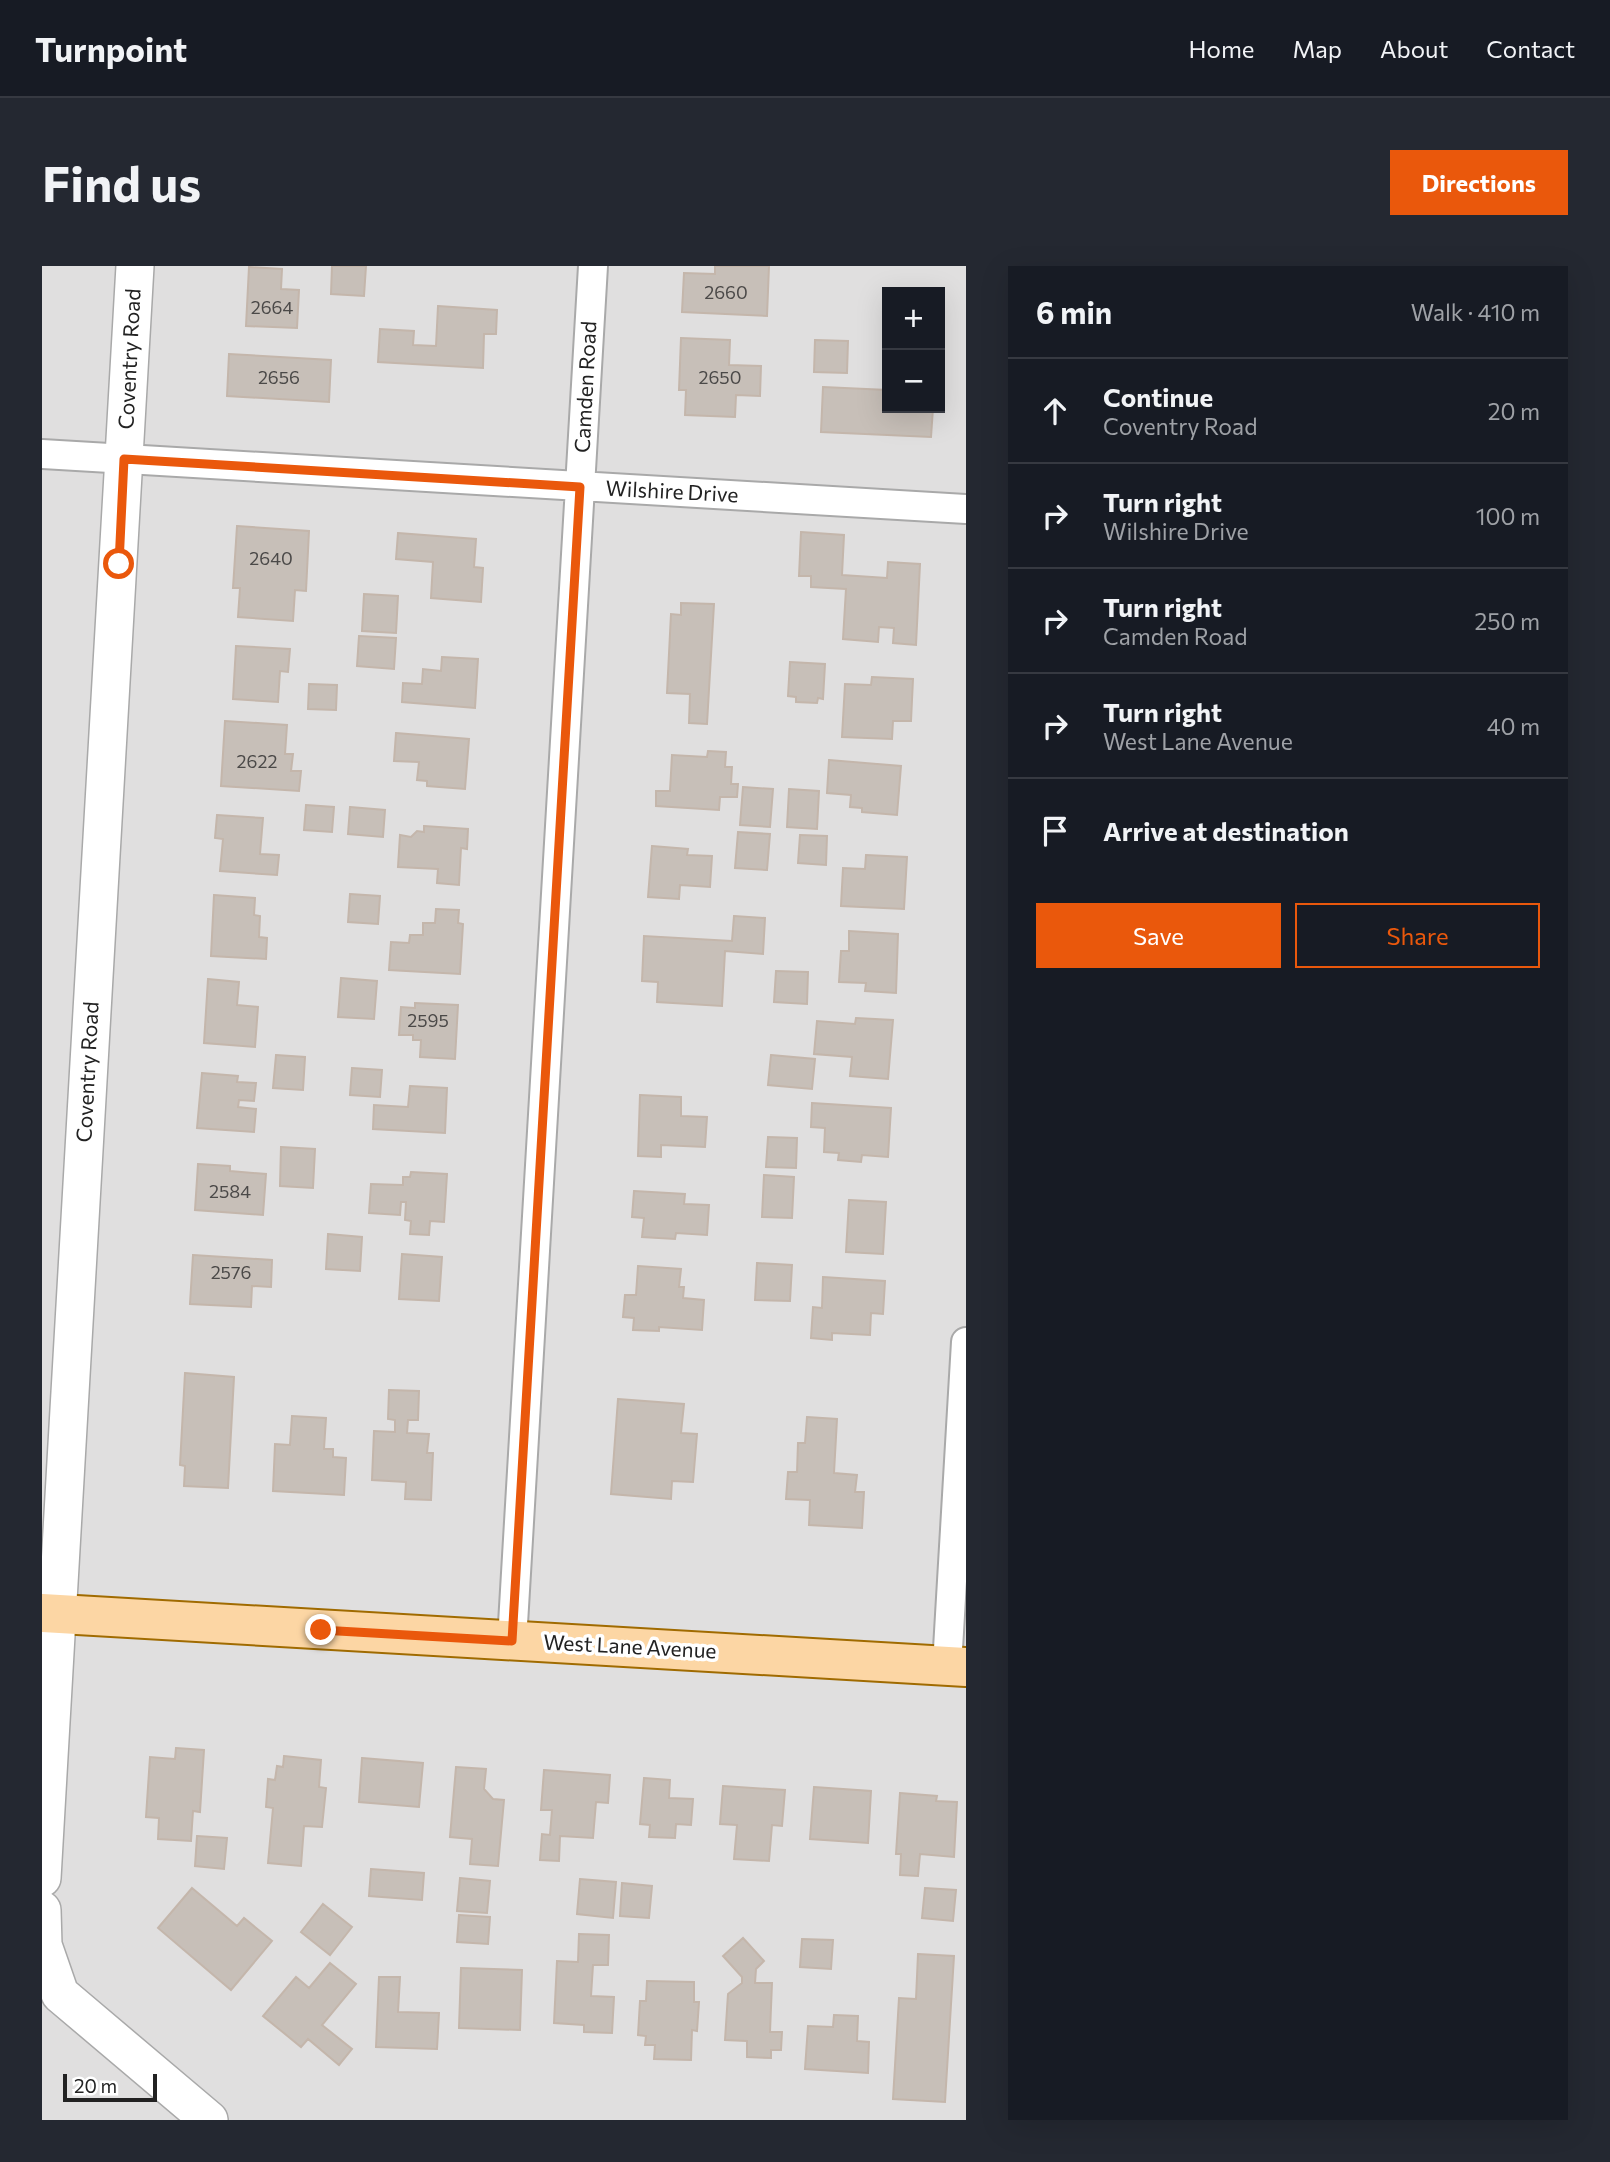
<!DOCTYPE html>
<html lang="en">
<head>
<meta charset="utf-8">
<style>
	:root { --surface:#171b24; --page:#242831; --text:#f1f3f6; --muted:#9ea1a6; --line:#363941; --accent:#ea580c }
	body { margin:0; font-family:Commissioner,sans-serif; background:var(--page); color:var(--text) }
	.controls { position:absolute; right:21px; top:21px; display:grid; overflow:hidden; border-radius:0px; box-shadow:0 7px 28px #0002 }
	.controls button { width:63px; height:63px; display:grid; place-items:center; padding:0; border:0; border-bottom:2px solid var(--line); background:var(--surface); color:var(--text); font:35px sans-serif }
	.scale { position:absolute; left:21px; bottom:18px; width:94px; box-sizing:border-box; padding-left:7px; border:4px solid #222; border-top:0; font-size:19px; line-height:24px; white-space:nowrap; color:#222; -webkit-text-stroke:5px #fff; paint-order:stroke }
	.stop { position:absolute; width:21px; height:21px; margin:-16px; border:5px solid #ea580c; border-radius:50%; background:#fff }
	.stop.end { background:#ea580c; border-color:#fff; box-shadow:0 2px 7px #0008 }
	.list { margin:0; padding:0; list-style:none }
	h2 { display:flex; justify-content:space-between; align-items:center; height:91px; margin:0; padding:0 28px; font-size:30px }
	h2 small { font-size:23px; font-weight:400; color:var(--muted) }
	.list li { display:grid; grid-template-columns:46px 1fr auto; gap:21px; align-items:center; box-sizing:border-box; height:105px; padding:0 28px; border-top:2px solid var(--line) }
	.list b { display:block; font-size:26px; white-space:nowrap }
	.list p { margin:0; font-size:23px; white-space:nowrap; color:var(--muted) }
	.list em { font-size:23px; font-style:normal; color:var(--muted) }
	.actions { display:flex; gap:14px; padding:21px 28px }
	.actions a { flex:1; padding:16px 0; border:2px solid var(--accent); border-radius:0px; text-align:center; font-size:24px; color:var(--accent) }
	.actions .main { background:var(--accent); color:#fff }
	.icon { flex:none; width:38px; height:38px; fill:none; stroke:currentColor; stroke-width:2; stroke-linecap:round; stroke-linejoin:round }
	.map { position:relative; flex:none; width:924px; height:1854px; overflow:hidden; border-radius:0px }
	header { display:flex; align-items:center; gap:42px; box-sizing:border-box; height:98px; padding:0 35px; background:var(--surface); border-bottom:2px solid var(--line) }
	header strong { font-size:33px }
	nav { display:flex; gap:38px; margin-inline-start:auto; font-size:24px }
	.intro { display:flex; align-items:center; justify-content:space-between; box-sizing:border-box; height:168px; padding:0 42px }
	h1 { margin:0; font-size:49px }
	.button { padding:18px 32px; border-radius:0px; background:var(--accent); color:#fff; font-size:24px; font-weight:700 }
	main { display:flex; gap:42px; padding:0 42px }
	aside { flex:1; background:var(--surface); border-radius:0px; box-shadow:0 7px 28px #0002 }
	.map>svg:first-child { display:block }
</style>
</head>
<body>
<header>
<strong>Turnpoint</strong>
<nav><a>Home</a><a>Map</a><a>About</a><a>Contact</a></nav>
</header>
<div class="intro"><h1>Find us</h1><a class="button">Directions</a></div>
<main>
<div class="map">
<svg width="924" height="1854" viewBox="0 0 924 1854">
	<rect width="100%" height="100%" fill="#f2efe9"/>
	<path fill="#e0dfdf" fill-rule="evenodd" d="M0,0h924v1401l-924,-54zM845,26h53v116h-53z
		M0,1356l924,47v451h-924z"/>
	<path fill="#c7bfb8" stroke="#c4b6ab" stroke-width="2" d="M290,0h34l-2,30 -33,-2z
		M673,0h54l-2,50 -85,-4 2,-39 31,1z
		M207,1l33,2 -1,20 18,1 -2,38 -51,-2z
		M396,40l59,4 -1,24h-12l-1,34 -105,-6 2,-33 34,2 -1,14 23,1z
		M639,72l49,2 -1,25 32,1 -1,30 -24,-1 -1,22 -50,-2 1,-25h-7z
		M773,74l33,1 -1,32 -33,-1z
		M187,88l102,6 -2,42 -102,-6z
		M781,121l64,3v18h46l-2,29 -110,-5z
		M195,260l72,5 -3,60 -11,-1 -2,31 -55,-4 2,-29h-7z
		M759,266l43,3 -2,40 45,3 1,-16 32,2 -4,81 -23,-2 1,-15 -15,-1 -1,15 -35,-3 3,-50 -35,-2v-11h-12z
		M356,267l78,6 -2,28 9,1 -2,34 -50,-4 2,-36 -37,-3z
		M322,328l34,2 -2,37 -34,-2z
		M639,337l33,1 -7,120 -18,-1 1,-29 -23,-1 4,-79 10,1z
		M317,370l37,2 -2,31 -37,-3z
		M194,380l54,3 -2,23 -8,-1 -2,31 -45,-3z
		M400,391l36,2 -3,49 -73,-6 1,-19 19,1 1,-15 18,2z
		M748,396l35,2 -2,35 -5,-1 -1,5 -21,-1v-5l-8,-1z
		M830,411l41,2 -2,42h-18l-1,18 -50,-2 3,-53 26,1z
		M267,418l28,1 -1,25 -28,-1z
		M183,455l62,4 -2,29h8l-2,17h10l-2,20 -78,-5z
		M354,467l73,6 -4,50 -38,-3v-5l-10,-1 2,-18 -25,-1z
		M666,485l18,1 -1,15h7l-1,17h7l-1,13h-17l-1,13 -63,-4v-15h14l2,-36 35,2z
		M787,494l72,6 -4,49 -35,-3v-4l-12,-1 1,-12 -24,-2z
		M701,521l30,2 -3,38 -30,-2z
		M747,523l30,2 -2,38 -30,-2z
		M264,539l28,2 -2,25 -28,-2z
		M308,541l35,3 -2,27 -35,-3z
		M175,549l46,3 -3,36 19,1 -2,20 -57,-4 3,-32 -8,-1z
		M382,560l44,3 -1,20 -6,-1 -2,37 -22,-2 1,-14 -40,-2 2,-32 11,2 6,-6 7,1z
		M696,566l32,2 -3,36 -32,-2z
		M758,569l27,1 -1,29 -28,-2z
		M610,580l36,3 -1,6 25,1 -2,31 -30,-2 -1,14 -31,-2z
		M824,589l41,2 -3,52 -63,-3 2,-38 22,1z
		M308,628l30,2 -2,28 -30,-2z
		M172,629l41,3 -1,17 6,1 -1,21 8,1 -1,21 -55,-3z
		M394,643l23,1 -1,13 5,1 -3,50 -71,-4 2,-28 18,1 1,-8h13v-12h12z
		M692,650l31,2 -2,36 -38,-3 -3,55 -65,-4 1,-20 -16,-1 2,-45 88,5z
		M807,665l49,3 -2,59 -31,-2 1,-8 -27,-1 2,-31h8z
		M734,705l32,1 -1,32 -33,-2z
		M299,712l36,3 -3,38 -36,-2z
		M166,713l31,3 -2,23 21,2 -3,40 -51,-4z
		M373,737l43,2 -3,54 -35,-2 1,-17h-8v-5h-14l2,-28 14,1z
		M814,752l37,2 -5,59 -38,-3 2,-19 -38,-3 3,-33 38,3z
		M234,789l29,2 -2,33 -30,-2z
		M729,789l44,4 -3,30 -44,-4z
		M310,802l30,2 -2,27 -30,-2z
		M160,807l36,3 -1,6 19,1 -2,18 -15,-1 -1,7 18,2 -2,23 -57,-4z
		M368,820l37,2 -2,45 -72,-4 1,-24 34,2z
		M598,829l41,2v19l26,1 -2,30 -44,-2v12l-23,-1z
		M770,837l79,5 -3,49 -26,-2 -1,7 -23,-2 1,-7 -15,-1 1,-24 -14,-1z
		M726,871l29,1 -1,30 -30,-1z
		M239,881l34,2 -2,39 -33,-2z
		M156,898l32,2v5l36,3 -3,41 -68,-5z
		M369,906l36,2 -3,48 -14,-1 -1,14 -19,-1 1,-13 -6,-1 1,-18h-5l-1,13 -31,-2 2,-29 32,1v-8h7z
		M722,909l30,2 -2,41 -30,-1z
		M592,925l51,3 -1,10 25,1 -2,30 -31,-2 -1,6 -33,-2 2,-19 -12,-1z
		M807,934l37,2 -3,52 -37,-2z
		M286,968l34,3 -2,34 -34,-2z
		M360,988l40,3 -3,44 -40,-2z
		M151,989l79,5 -1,27 -19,-1 -1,21 -61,-3z
		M715,997l35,2 -2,36 -35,-1z
		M596,1000l43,3 -2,18h5l-1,11 21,2 -2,30 -43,-3v4l-26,-1 1,-12 -11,-1 2,-22h11z
		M781,1011l62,4 -2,33 -12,-1 -1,22 -38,-2v7l-21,-2 2,-31 9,1z
		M143,1107l49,4 -6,111 -44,-2 1,-20 -5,-1z
		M347,1124l30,1 -1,29h-10l-1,13 22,1 -2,19h6l-2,47 -26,-1 1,-17 -34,-2 2,-49 21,1v-12l-7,-1z
		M576,1133l66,5 -3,29 16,1 -4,48 -21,-1 -1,18 -60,-5z
		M250,1150l34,2 -2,31h9v8l13,1 -2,37 -71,-4 2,-47 15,1z
		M765,1151l30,2 -3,54 23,2 -2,17h9l-2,36 -53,-3 1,-25 -24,-1 2,-27h9l1,-29h7z
		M134,1482l28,2 -4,62 -7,-1 -2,30 -33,-2 1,-21 -13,-1 4,-60 25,2z
		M242,1490l37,4 -2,27 7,1 -4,39 -18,-1 -3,40 -33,-3 5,-55 -7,-1 2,-28 7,1 2,-14 6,1z
		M320,1492l61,5 -4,44 -60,-5z
		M414,1501l30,2 -2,20 9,10 11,1 -6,66 -28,-2 2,-25 -22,-2z
		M502,1504l66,5 -2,28 -12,-1 -3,36 -33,-2 -1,25 -19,-1 2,-26 8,1 2,-25h-11z
		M602,1512l26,2 -1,18 24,1 -2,26 -15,-1 -1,14 -26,-1 1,-12 -10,-1z
		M681,1520l62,4 -3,36 -10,-1 -3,36 -35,-2 3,-34 -17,-1z
		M772,1521l57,4 -3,52 -58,-4z
		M858,1527l37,3 -1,5 21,1 -3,55 -34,-3 -2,22 -18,-1 1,-21h-5z
		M155,1570l30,2 -3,31 -29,-3z
		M329,1603l53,4 -2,27 -53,-4z
		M418,1612l30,3 -3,32 -30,-2z
		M538,1613l36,3 -3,36 -36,-4z
		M580,1617l30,3 -3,32 -29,-2z
		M150,1622l45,38 7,-8 28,23 -41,49 -73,-62z
		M883,1622l31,2 -3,31 -31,-3z
		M281,1638l29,23 -22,28 -29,-23z
		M417,1649l31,2 -2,27 -31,-2z
		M537,1668l30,1 -1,30h-15l-2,31 23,1 -2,36 -28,-1v-7l-30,-2 3,-62 21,1z
		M701,1672l21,23 -8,8 -1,14h17l-2,49h12l-1,18h-10v8l-24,-1v-16l-22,-1 3,-46 14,-11v-6l-19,-21z
		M760,1673l31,1 -2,29 -31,-2z
		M876,1688l36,2 -9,146 -52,-3 6,-101 17,1z
		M288,1697l26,21 -34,41 30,24 -13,16 -31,-26 -7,8 -38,-31 33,-39 13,11z
		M419,1702l61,2 -2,60 -61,-2z
		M337,1711h21l-2,35 41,1 -2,36 -61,-2z
		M605,1715l47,1v20h5l-2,29 -5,-1 -1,30 -37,-1 1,-14h-10l1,-9 -8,-1 2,-34h6z
		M792,1749l24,1 -1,25 12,1 -1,31 -63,-4 3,-43 25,1z"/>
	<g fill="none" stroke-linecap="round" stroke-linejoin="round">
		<g stroke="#a9a9a9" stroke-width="32">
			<path id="minor" d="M0,188l924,55
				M470,1375l81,-1375
				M905,1400l19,-324"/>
		</g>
		<g stroke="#a9a9a9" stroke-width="40">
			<path id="tertiary" d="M0,1612l93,-1612
				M0,1644l1,35 17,49 149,126"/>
		</g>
		<g stroke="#a06b00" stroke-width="42">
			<path id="primary" d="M0,1347l924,54"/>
		</g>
		<use href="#minor" stroke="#fff" stroke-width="28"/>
		<use href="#tertiary" stroke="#fff" stroke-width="37"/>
		<use href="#primary" stroke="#fcd6a4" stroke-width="38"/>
	</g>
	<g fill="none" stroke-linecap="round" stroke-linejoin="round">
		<path stroke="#ea580c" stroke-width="9" d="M77,298l5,-105 456,28 -68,1154 -191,-11"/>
	</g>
	<g text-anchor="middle" stroke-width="7" stroke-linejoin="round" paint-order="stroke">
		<g font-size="18" fill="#4b4948">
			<text x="684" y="33">2660</text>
			<text x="230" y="48">2664</text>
			<text x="237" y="118">2656</text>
			<text x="678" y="118">2650</text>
			<text x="229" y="299">2640</text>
			<text x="215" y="502">2622</text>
			<text x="386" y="761">2595</text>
			<text x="188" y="932">2584</text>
			<text x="189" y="1013">2576</text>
		</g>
		<g font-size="21" fill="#222" stroke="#fff">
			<text transform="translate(88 93) rotate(-87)" y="7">Coventry Road</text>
			<text transform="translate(544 121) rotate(-87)" y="7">Camden Road</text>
			<text transform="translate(630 226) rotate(3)" y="7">Wilshire Drive</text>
			<text transform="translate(46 806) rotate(-87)" y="7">Coventry Road</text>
			<text transform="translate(588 1381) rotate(3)" y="7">West Lane Avenue</text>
		</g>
	</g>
</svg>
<div class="controls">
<button>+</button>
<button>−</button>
</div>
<div class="scale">20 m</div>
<div class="stop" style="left:77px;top:298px"></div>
<div class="stop end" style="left:279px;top:1364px"></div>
</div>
<aside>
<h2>6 min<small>Walk · 410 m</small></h2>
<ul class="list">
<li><svg class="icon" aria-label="ahead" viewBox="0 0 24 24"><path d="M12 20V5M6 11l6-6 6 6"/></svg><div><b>Continue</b><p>Coventry Road</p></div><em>20 m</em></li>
<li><svg class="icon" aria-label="right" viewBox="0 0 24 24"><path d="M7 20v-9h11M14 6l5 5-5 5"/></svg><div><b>Turn right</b><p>Wilshire Drive</p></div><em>100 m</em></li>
<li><svg class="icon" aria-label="right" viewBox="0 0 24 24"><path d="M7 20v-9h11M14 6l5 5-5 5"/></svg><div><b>Turn right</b><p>Camden Road</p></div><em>250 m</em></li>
<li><svg class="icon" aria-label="right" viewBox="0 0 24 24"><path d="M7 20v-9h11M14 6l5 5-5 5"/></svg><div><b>Turn right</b><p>West Lane Avenue</p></div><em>40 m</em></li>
<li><svg class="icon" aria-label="arrive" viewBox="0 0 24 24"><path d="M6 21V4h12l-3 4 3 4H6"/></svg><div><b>Arrive at destination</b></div></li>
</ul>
<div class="actions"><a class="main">Save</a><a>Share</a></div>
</aside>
</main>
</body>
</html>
